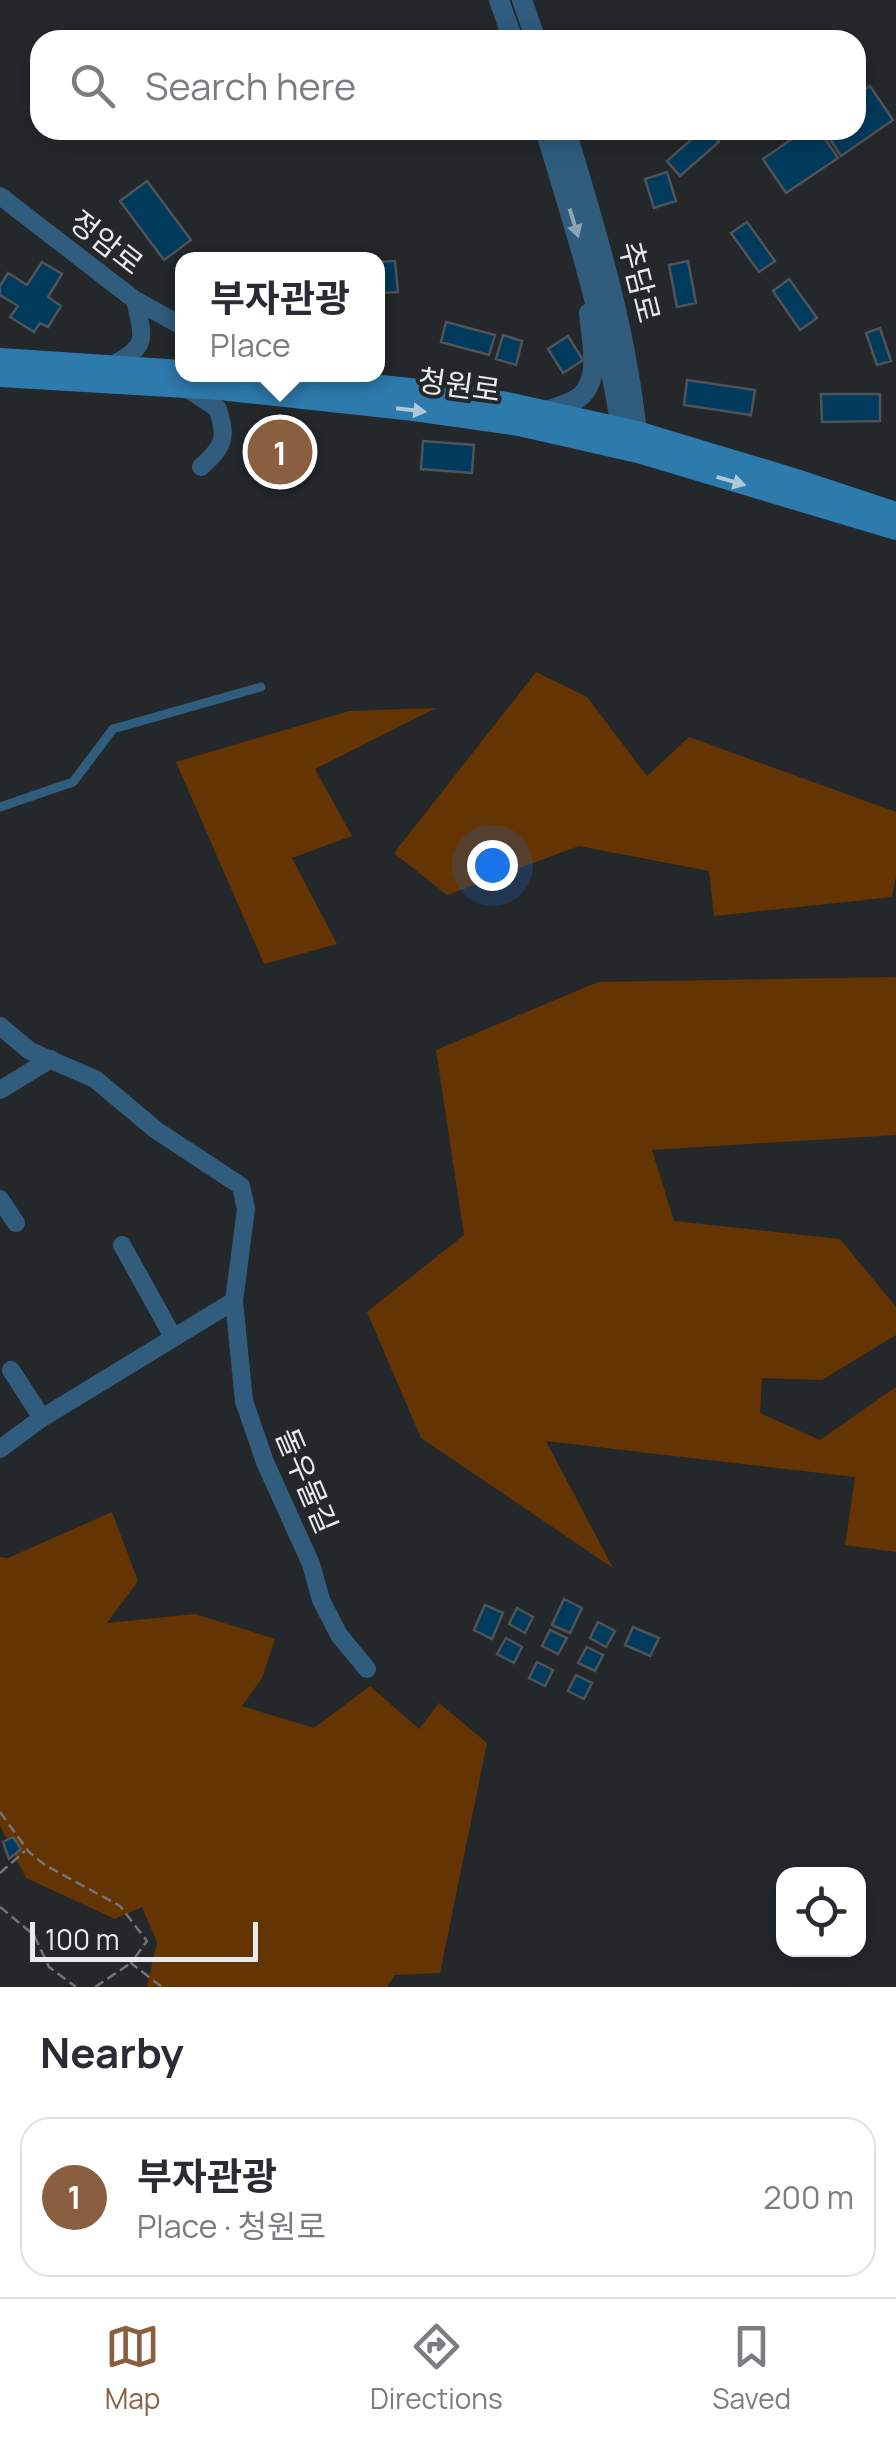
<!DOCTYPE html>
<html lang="en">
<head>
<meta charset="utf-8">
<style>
	:root { --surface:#fff; --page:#f2f2f3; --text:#2b2b33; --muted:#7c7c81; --line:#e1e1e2; --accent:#895f40 }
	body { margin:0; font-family:Manrope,"Noto Sans KR",sans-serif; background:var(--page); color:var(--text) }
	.controls { position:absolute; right:30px; bottom:30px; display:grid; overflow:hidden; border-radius:20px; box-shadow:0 5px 25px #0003 }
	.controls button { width:90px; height:90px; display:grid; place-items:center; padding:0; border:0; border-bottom:2px solid var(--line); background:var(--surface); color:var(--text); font:50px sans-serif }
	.scale { position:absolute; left:30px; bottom:25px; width:228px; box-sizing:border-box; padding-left:10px; border:5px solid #e8ebed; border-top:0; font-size:28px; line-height:35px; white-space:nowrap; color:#e8ebed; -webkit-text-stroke:8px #24282b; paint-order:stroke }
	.you { position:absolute; left:492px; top:865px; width:35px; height:35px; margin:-25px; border:8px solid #fff; border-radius:50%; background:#1a73e8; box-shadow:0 0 0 15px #1a73e833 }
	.badge { display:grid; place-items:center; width:65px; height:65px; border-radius:50%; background:var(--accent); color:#fff; font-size:32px; font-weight:700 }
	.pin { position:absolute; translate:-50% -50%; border:5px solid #fff; box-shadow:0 2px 10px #0006 }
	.popup { position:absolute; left:175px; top:252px; width:210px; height:130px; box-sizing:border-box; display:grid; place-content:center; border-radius:20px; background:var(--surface); filter:drop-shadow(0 2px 8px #0005); font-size:32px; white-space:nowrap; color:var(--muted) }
	.popup b { font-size:38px; color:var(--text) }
	.popup::after { content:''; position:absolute; left:50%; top:100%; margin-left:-20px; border:20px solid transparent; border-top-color:var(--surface) }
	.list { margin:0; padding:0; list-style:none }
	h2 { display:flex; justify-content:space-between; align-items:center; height:130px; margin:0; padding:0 40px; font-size:42px }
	h2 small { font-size:32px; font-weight:400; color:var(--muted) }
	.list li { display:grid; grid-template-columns:65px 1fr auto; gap:30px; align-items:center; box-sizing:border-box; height:160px; margin:0 20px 20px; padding:0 20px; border:2px solid var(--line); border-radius:30px }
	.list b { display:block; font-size:38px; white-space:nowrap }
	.list p { margin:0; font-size:32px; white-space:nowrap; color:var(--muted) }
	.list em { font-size:32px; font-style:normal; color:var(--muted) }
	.icon { flex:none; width:55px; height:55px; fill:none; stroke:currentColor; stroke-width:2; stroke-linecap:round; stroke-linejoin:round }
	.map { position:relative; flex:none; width:896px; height:1987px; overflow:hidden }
	.search { position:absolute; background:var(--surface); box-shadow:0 5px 25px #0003; left:30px; right:30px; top:30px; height:110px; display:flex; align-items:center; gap:25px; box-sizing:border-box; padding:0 35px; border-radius:30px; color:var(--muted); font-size:38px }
	.sheet { height:310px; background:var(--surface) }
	nav { display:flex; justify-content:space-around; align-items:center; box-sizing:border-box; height:140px; border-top:2px solid var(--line); background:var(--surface); font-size:28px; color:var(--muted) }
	nav a { display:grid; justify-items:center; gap:5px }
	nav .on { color:var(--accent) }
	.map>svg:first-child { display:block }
</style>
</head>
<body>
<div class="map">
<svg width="896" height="1987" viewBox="0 0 896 1987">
	<rect width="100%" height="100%" fill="#24282b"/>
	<path fill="#653403" d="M536,672l51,25 60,79 42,-39 207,75v64l-4,21 -178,19 -5,-45 -130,-25 -132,49 -53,-42z
		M436,708l-121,61 37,67 -60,22 45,86 -73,20 -88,-202 173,-51z
		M896,977v158l-244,15 22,71 166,18 56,68v28l-74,45 -60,-2 -2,35 60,27 76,-53v165l-51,-7 10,-68 -309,-36 67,127 -192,-130 -54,-126 97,-77 -28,-185 162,-68z
		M112,1512l26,69 -31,42 88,-9 80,25 -13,39 -20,28 72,22 56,-42 49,43 20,-26 48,40 -47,230 -45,2 -8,12h-240l10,-45 -15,-35 -27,12 -89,-41 -26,-52v-269l8,1z"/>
	<path fill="#003b5d" stroke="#4f5357" stroke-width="2.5" d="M870,86l23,34 -52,36 -17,-26h32v-35z
		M451,130h29l-1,6z
		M702,130h6l11,12 -39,34 -13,-15z
		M805,130h14l19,28 -52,35 -23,-34z
		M667,172l9,29 -22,7 -9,-29z
		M147,181l44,59 -27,20 -44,-59z
		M747,222l28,39 -16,11 -28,-39z
		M395,261l3,31 -20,1v-31z
		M688,261l8,42 -19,4 -8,-42z
		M42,262l20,12 -14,23 13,9 -13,21 -8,-4 -6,9 -24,-15 8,-11 -18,-11v-9l8,-13 19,12z
		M789,279l28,39 -17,12 -27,-39z
		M446,322l49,13 -6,20 -48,-13z
		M880,328l11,33 -14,4 -11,-32z
		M503,335l19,6 -6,24 -20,-6z
		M568,336l15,24 -20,13 -15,-24z
		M687,380l68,10 -4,25 -67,-10z
		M821,394h59v27l-58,1z
		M306,430l8,16 -60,29 -8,-17z
		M423,441l51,4 -2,28 -51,-4z
		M564,1599l18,9 -12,25 -18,-8z
		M485,1605l18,8 -11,26 -18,-9z
		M517,1608l16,9 -8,16 -16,-9z
		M598,1622l17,9 -9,16 -16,-9z
		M633,1627l26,11 -9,18 -25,-11z
		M550,1630l17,8 -9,16 -16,-8z
		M506,1638l16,9 -8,16 -17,-9z
		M587,1647l16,8 -8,16 -17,-8z
		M537,1662l16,8 -8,16 -16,-8z
		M576,1675l16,8 -8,16 -16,-8z
		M13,1837l8,12 -12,10 -6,-17z"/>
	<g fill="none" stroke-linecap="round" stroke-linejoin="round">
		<path stroke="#717577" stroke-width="2.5" stroke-dasharray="10 5" stroke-linecap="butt" d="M0,1812l29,40 16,13 75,41 27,35 -16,22 31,24
			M0,1873l25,-22
			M0,1907l34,28 15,32 27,20
			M95,1987l36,-24"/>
		<path stroke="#305d7d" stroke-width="9" d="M0,807l73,-25 40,-53 148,-42"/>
		<path stroke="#305d7d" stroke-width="18" d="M0,196l135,104 47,26
			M109,367c40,-21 35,-26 26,-67
			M185,387l33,22c9,30 6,37 -17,58
			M0,1026l30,25 65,28 61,51 85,56 5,23 -12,92 10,100 21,61 46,102 10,36 18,35 28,34
			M0,1090l51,-31
			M0,1199l16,24
			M122,1245l51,92
			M11,1370l31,48
			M0,1449l42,-31 192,-117"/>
		<path stroke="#305d7d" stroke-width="20" d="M499,0l14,40
			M522,0l14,40
			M545,130c32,104 63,204 78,312
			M566,130c31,103 63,207 72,315
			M543,412c12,-4 29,-8 39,-17 19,-19 9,-57 7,-82"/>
		<path stroke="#2d7aad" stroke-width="22" d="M0,359l182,12
			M227,374l117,8 103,11 60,10 130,29 153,46 106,35
			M0,376l219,13 195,21 105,15 119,27 258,77"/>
	</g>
	<defs><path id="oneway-solid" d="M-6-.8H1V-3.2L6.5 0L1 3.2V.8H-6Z" transform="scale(2.5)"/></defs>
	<use fill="#8ca4b5" href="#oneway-solid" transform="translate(574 223) rotate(73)"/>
	<g fill="#b0c9da">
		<use href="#oneway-solid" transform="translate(411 410) rotate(7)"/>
		<use href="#oneway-solid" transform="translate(731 481) rotate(16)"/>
	</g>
	<g text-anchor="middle" stroke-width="8" stroke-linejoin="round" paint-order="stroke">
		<g font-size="30" fill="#e8ebed" stroke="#24282b">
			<text transform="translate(106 243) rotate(38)" y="10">정암로</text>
			<text transform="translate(639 282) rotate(76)" y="10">추담로</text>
			<text transform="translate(459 386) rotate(8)" y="10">청원로</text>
			<text transform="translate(306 1481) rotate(67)" y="10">돌우물길</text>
		</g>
	</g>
</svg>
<div class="controls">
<button><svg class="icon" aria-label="locate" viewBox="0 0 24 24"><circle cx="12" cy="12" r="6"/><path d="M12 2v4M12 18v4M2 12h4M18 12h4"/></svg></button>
</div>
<div class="scale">100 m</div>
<div class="you"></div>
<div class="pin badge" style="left:280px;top:452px">1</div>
<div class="popup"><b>부자관광</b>Place</div>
<div class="search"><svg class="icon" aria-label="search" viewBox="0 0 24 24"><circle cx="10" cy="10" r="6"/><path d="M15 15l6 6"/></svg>Search here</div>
</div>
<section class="sheet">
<h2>Nearby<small></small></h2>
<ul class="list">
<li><span class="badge">1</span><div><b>부자관광</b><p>Place · 청원로</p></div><em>200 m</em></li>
</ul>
</section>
<nav>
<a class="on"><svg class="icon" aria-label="map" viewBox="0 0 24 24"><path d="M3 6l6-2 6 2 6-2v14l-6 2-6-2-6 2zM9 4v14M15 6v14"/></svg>Map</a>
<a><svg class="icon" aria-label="directions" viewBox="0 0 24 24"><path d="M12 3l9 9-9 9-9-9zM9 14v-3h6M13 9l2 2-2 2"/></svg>Directions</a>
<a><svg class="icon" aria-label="saved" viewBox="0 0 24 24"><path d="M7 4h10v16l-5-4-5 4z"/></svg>Saved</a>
</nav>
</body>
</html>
